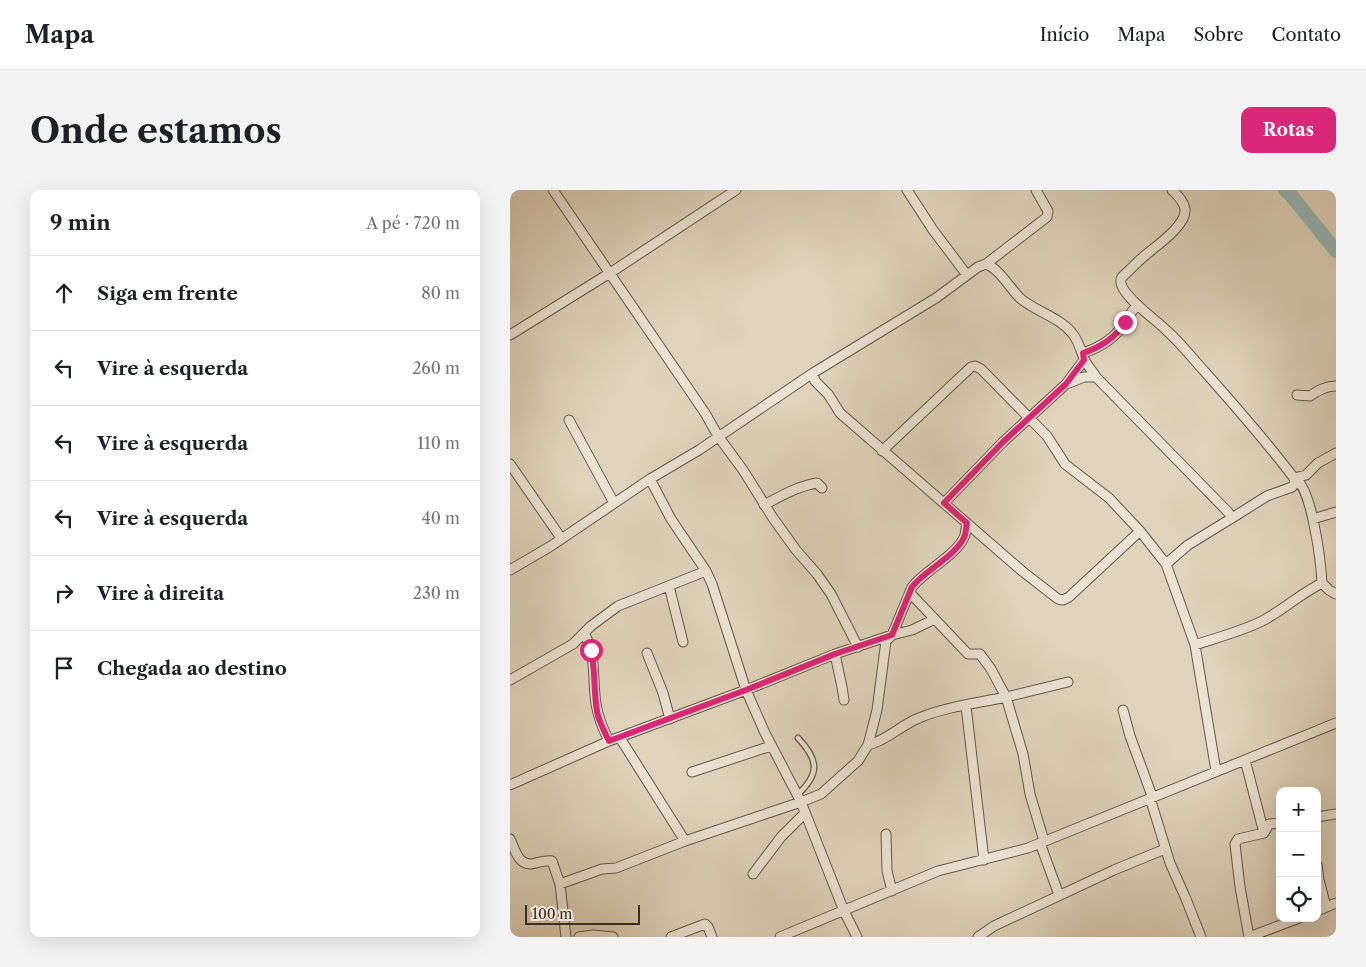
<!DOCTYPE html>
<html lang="pt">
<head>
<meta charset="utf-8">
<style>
	:root { --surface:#fff; --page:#f2f2f2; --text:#202124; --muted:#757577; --line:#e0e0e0; --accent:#db2777 }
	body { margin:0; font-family:"Libre Caslon Text",serif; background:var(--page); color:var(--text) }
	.controls { position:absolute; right:15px; bottom:15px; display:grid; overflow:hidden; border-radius:10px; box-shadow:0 5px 20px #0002 }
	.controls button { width:45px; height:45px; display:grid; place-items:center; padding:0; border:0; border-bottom:1px solid var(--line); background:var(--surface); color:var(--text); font:25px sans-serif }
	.scale { position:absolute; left:15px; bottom:12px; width:115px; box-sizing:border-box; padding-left:5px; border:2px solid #3a2f22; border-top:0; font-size:14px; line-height:18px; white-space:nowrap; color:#3a2f22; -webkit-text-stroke:4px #eae2d3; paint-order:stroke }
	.stop { position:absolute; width:15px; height:15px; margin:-11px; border:4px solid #db2777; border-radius:50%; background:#fff }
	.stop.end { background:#db2777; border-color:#fff; box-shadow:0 1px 5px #0008 }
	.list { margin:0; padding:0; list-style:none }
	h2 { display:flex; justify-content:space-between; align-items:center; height:65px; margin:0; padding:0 20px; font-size:21px }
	h2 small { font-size:16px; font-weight:400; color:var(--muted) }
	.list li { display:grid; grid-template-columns:32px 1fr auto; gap:15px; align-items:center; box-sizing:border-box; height:75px; padding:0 20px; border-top:1px solid var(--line) }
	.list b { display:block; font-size:19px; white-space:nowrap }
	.list em { font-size:16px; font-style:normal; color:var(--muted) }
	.icon { flex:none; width:28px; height:28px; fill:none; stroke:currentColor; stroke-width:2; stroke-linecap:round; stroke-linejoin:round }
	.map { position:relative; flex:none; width:826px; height:747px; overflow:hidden; border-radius:10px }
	header { display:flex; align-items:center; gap:30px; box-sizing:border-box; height:70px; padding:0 25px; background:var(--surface); border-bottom:1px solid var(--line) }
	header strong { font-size:24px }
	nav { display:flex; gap:28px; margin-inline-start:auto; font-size:18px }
	.intro { display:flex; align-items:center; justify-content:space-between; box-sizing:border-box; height:120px; padding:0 30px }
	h1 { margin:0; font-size:35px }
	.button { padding:12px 22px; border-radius:10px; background:var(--accent); color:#fff; font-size:18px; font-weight:700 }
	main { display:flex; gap:30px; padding:0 30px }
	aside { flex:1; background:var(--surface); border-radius:10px; box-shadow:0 5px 20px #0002 }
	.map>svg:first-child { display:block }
</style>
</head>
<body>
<header>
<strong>Mapa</strong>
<nav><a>Início</a><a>Mapa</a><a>Sobre</a><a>Contato</a></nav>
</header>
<div class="intro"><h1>Onde estamos</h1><a class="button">Rotas</a></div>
<main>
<aside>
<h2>9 min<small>A pé · 720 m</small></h2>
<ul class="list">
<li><svg class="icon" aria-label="ahead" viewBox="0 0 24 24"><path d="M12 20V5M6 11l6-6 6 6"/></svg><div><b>Siga em frente</b></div><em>80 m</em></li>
<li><svg class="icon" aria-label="left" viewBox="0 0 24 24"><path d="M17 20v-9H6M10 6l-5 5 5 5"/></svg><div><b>Vire à esquerda</b></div><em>260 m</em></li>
<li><svg class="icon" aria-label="left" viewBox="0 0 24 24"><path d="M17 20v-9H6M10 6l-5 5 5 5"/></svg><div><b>Vire à esquerda</b></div><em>110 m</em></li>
<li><svg class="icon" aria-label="left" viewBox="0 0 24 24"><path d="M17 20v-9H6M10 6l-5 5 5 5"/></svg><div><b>Vire à esquerda</b></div><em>40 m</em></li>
<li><svg class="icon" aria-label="right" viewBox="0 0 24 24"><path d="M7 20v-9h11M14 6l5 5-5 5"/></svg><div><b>Vire à direita</b></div><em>230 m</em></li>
<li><svg class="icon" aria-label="arrive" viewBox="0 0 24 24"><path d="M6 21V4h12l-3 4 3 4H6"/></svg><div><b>Chegada ao destino</b></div></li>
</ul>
</aside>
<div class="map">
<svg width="826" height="747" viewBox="0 0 826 747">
	<rect width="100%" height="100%" fill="#dfd3bb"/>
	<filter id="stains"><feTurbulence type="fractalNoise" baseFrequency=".004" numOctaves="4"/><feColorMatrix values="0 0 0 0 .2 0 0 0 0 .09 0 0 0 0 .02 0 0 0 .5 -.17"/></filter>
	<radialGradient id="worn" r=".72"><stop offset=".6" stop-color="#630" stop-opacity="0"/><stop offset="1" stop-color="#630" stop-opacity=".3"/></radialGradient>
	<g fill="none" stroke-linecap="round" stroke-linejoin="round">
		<path stroke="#96b6b8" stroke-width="14" d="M775,0l5,4 46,57"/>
		<g stroke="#635848" stroke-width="7">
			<path id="service" d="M287,605c23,-21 22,-35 1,-57"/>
		</g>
		<g stroke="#635848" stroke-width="11">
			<path id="minor" d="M43,0l152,223 13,23 25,34 30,48 23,32 21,24 14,20 27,53
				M397,0l26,40 34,45
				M662,0c5,5 12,11 13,19 2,17 -32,39 -43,49 -7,6 -13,13 -20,19 -9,14 35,43 44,53 15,13 26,28 39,42 31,35 61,69 89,106l1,5 -3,4 -25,9 -35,22
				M476,74l61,-47 1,-6 -12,-21
				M0,145l100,-62 126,-83
				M573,163c15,-5 31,-14 40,-28 5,-7 8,-13 14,-20
				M303,183l2,8 13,13 12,19 8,7 174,151 36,28 5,1 6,-3 71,-66
				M559,193l15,-6h12
				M787,205l13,1c9,-6 16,-10 26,-10
				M59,230l45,83
				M372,261l89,-84 4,-1 6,3 66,67 18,28 44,34 31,33 26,33 29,81 21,126
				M0,274l51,74
				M784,288c18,7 27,86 28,105l7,7 7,4
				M784,288l12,-3 12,-12 18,-10
				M140,289l21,40 35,52 6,13 34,106 19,43 36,69 43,109 13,26
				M434,313l59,-61 63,-58 18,-24
				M254,315c17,-9 34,-19 53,-22l5,5
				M803,329l23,-7
				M0,380l41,-24 99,-67 49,-29 114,-77 123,-75 42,-31 8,-3c14,5 24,25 35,35 16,13 38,18 51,34 7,8 9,19 13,28 3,5 8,11 11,16l132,135 4,6 -44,27 -22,19
				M159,396l14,56
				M400,403l58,61h12l11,15 15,28 62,-15
				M74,443c13,23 8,46 12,71 2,13 7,25 13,37
				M685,455c23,-8 49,-14 71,-26 19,-11 36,-26 56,-36
				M137,463l16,40 7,26
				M325,464l7,33 2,13
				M0,490l63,-36 18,-18 27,-20 88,-35
				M456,516l18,154
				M613,520l7,26 22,60
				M110,548l65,103
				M358,555c18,-4 33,-20 51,-27 25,-11 59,-15 87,-21l17,57 7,40 14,47
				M735,570l19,73 5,-9 11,-1
				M182,582l79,-26
				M0,595l99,-44 137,-51 89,-36 57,-19 20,-5 23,-11
				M640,608l20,65 16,36 15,38
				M807,627l19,-3
				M376,644l1,37 5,20
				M0,649c6,13 9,29 26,24 5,-1 10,-3 16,-2l8,23 42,-15 14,-1 69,-27 116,-39 20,-8 37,-33 10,-16 9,-35 9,-69 6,-6 20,-48c13,-17 46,-32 53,-52 1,-4 1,-9 2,-12
				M530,653l19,52
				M807,675l2,15 7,27
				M243,684l28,-37 24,-24
				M50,694l6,53
				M807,721l19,-8
				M69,747l14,-2 20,2
				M161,747l34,-13 3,3 4,10
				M270,747l158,-66 90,-23 308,-125
				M468,747l16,-11 120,-56 51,-21
				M739,747l-9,-50 -5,-43 3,-5 26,-6
				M739,747l50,-19"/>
		</g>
		<use href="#service" stroke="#eae2d3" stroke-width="4.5"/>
		<use href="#minor" stroke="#eae2d3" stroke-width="9"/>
	</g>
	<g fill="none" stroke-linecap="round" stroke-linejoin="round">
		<path stroke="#db2777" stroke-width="6" d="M81,460c5,22 2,45 7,66 3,9 7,17 11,25l137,-51 89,-36 57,-19 20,-48c13,-17 46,-32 53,-52 1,-4 1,-8 2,-12l-23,-20 59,-61 63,-58 18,-24 -1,-7c16,-5 34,-16 42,-31"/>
	</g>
	<rect width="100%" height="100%" filter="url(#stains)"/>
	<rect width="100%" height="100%" fill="url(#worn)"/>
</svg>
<div class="controls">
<button>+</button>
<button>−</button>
<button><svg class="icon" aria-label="locate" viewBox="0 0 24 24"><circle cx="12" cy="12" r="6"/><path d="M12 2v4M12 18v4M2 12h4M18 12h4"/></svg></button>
</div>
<div class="scale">100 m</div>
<div class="stop" style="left:81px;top:460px"></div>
<div class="stop end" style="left:615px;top:132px"></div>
</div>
</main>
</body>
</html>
